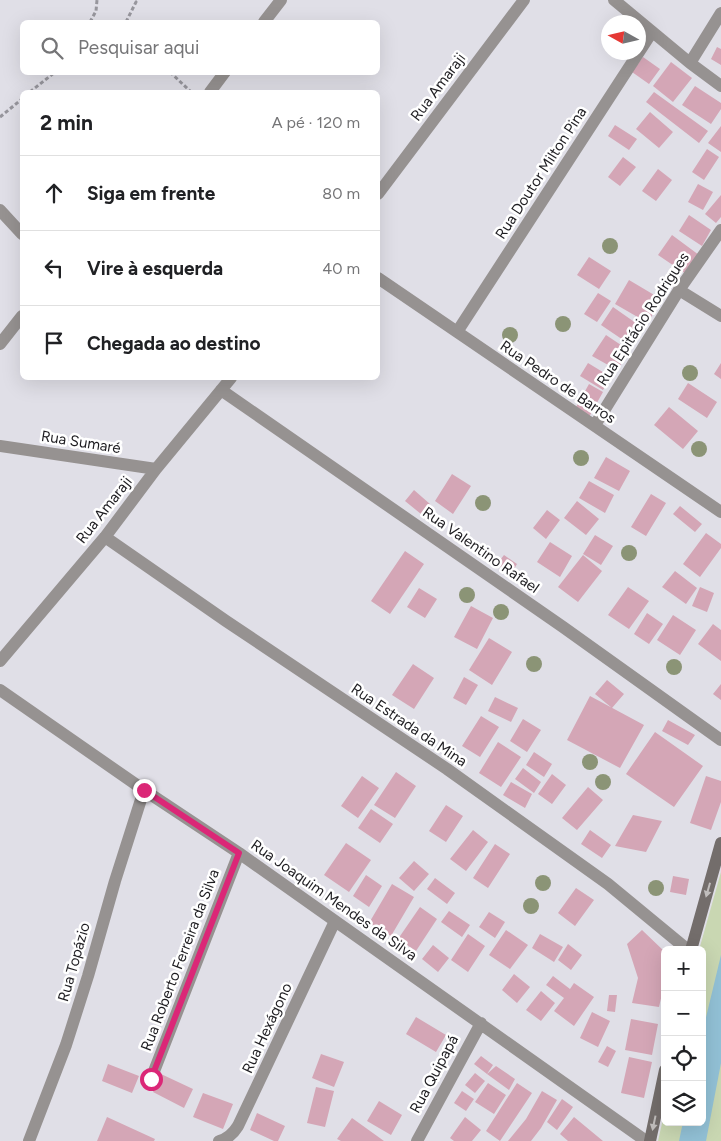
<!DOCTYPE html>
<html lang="pt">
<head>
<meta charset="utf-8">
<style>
	:root { --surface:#fff; --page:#f6f6f6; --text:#202124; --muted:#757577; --line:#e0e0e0 }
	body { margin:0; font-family:Figtree,sans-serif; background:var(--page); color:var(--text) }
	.controls { position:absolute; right:15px; bottom:15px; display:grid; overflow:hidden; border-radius:8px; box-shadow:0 5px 20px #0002 }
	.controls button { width:45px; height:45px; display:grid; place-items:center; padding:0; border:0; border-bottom:1px solid var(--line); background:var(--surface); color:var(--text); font:25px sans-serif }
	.compass { position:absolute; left:601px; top:15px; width:45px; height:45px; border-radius:50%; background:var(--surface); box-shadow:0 5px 20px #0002; rotate:278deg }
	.stop { position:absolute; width:15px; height:15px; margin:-11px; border:4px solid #db2777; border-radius:50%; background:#fff }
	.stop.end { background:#db2777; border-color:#fff; box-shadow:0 1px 5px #0008 }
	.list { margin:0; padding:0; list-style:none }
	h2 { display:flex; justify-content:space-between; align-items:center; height:65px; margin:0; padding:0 20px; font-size:21px }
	h2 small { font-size:16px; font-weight:400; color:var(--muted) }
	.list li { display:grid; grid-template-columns:32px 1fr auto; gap:15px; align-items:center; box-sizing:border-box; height:75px; padding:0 20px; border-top:1px solid var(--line) }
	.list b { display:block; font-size:19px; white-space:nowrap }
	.list em { font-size:16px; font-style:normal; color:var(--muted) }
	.icon { flex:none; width:28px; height:28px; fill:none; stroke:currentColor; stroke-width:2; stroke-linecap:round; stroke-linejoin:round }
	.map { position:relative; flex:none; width:721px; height:1141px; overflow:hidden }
	.search { position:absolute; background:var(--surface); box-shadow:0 5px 20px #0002; left:20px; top:20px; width:360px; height:55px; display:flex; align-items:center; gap:12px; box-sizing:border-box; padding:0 18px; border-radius:8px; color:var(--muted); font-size:19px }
	.panel { position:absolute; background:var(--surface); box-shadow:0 5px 20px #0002; left:20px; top:90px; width:360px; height:290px; border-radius:8px }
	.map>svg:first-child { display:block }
</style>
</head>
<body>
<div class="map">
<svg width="721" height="1141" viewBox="0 0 721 1141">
	<rect width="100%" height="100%" fill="#e0dfe7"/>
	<path fill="#c9d7b2" d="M721,872v269h-63l7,-31v12h37v-172h-3z"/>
	<path fill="#92c1d6" d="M721,955v108l-15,78h-27l4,-19h19v-88z"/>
	<path fill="#d4a6b6" d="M717,47l4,2v16l-10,-6z
		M643,57l17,12 -11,15 -17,-12z
		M671,62l21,16 -19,24 -20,-16z
		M695,86l26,17v6l-10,15 -29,-19z
		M654,92l54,39 -9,12 -53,-41z
		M650,112l23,20 -14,16 -23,-19z
		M615,125l22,14 -8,11 -21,-14z
		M721,126v26l-13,-9z
		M707,149l12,8 -15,23 -12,-8z
		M623,157l13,10 -16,19 -12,-9z
		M658,169l14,11 -16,21 -14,-10z
		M698,184l15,8 -10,18 -15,-8z
		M721,195v22l-5,6 -11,-9z
		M689,215l22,15 -9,16 -23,-15z
		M672,235l27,20 -13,19 -28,-19z
		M589,257l22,14 -12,18 -22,-14z
		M629,280l32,19 -13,24 -33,-19z
		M598,293l13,8 -14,21 -13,-8z
		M613,307l30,21 -11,18 -31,-21z
		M606,335l24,16 -13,19 -25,-14z
		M588,363l23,14 -8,13 -23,-14z
		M721,363v16l-7,-5z
		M688,383l29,19 -10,16 -29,-19z
		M589,384l14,8 -14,25 -14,-8z
		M669,407l29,24 -15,18 -29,-24z
		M606,457l24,14 -11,20 -25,-13z
		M452,474l19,12 -18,28 -18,-13z
		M589,481l25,14 -9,18 -26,-15z
		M414,490l16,14 -9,10 -16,-13z
		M651,494l15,9 -20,33 -15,-9z
		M577,501l22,18 -13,16 -22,-17z
		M680,506l22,18 -7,8 -22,-18z
		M547,510l13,10 -14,19 -13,-11z
		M706,533l15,11v4l-21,29 -17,-13z
		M595,535l18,11 -12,19 -18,-11z
		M550,542l22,14 -12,21 -23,-15z
		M405,551l19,13 -34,50 -19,-13z
		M504,555l13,9 -6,10 -14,-10z
		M583,555l19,16 -24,31 -20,-15z
		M675,571l22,17 -11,16 -24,-17z
		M628,587l21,14 -20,28 -21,-14z
		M700,587l14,6 -7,19 -15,-6z
		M419,588l18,11 -12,19 -18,-11z
		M471,606l22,12 -16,31 -23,-12z
		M647,613l16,11 -14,20 -15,-10z
		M673,615l23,15 -16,25 -23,-15z
		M713,624l8,6v31l-23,-17z
		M489,638l23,14 -20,33 -23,-15z
		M413,664l21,14 -20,31 -22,-14z
		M464,677l14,8 -12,20 -13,-7z
		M607,680l17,14 -12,14 -17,-14z
		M721,684v16l-8,-6z
		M590,696l54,29 -24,43 -53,-28z
		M495,697l23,11 -7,14 -23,-11z
		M481,716l18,11 -19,30 -18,-11z
		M523,719l18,11 -14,22 -17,-11z
		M668,720l27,15 -7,10 -26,-14z
		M655,732l48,34 -29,41 -48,-33z
		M498,742l23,15 -20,30 -22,-14z
		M534,752l18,12 -8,13 -18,-12z
		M523,768l18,14 -7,11 -19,-14z
		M396,772l20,14 -21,32 -21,-13z
		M552,774l14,11 -14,19 -14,-10z
		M362,776l17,12 -21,30 -17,-12z
		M706,776l15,5v21l-10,28 -21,-7z
		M511,782l21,12 -7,14 -22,-13z
		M588,787l15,13 -26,30 -15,-12z
		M446,805l17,11 -17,26 -17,-11z
		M371,809l22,15 -13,19 -22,-15z
		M633,815l29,6 -16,31 -31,-6z
		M473,830l15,12 -22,29 -16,-12z
		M590,830l21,15 -9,13 -21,-14z
		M346,843l25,17 -22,32 -25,-17z
		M495,844l15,10 -22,34 -15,-10z
		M414,861l15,13 -15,17 -15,-13z
		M366,875l16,11 -13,21 -16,-11z
		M673,876l16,3 -3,16 -16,-3z
		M435,878l20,15 -8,11 -20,-15z
		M392,884l22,13 -23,39 -22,-13z
		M576,888l18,12 -19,26 -17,-13z
		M420,907l17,12 -21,32 -18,-12z
		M449,911l21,14 -8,12 -21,-15z
		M489,912l16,10 -10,16 -16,-11z
		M506,930l22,15 -18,24 -21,-14z
		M642,930l23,22v29l-6,26 -27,-4 6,-25 -11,-34z
		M468,934l17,12 -17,26 -17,-12z
		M540,934l23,13 -9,15 -22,-14z
		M568,944l14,11 -11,15 -13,-10z
		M433,945l16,13 -11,14 -16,-13z
		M514,974l16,13 -13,16 -15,-13z
		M553,976l17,13 4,-6 20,14 -20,29 -20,-15 10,-13 -18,-13z
		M541,991l14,12 -14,18 -15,-11z
		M609,995h8l-2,17 -8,-1z
		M592,1012l18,9 -12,26 -18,-9z
		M416,1017l30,18 -10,17 -30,-18z
		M631,1019l27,5 -6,31 -27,-5z
		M607,1046l9,5 -8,16 -10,-5z
		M321,1054l23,8 -10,25 -22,-9z
		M481,1056l12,9 -6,9 -13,-10z
		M629,1057l23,5 -8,36 -23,-5z
		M108,1064l31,12 -7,17 -30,-12z
		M496,1066l19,13 -6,11 -22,-16z
		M475,1073l10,8 -10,12 -10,-8z
		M161,1074l32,15 -9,19 -31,-16z
		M488,1083l18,12 -12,19 -19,-12z
		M517,1083l15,10 -32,48 -14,-10z
		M316,1087l18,4 -9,36 -18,-4z
		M462,1091l12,8 -8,12 -12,-8z
		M542,1091l15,9 -16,28 -10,13h-23l18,-22z
		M203,1093l30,11 -10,25 -30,-12z
		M562,1099l11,8 -16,23 -10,-8z
		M379,1101l23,14 -11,20 -24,-14z
		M257,1113l28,13 -7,15h-4l-24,-11z
		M107,1117l48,22 -1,2h-57z
		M465,1117l16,13 -9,11h-18l-4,-3z
		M574,1117l29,24h-35l-8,-7z
		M352,1118l32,23h-43l-4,-2z"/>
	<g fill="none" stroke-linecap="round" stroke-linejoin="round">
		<path stroke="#97969d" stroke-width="3" stroke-dasharray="4 2.5" stroke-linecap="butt" d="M90,22l6,-11 1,-11
			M126,22l10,-20 -3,-2
			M170,72l21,20
			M30,92l25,-20
			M0,117l22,-18"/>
		<path stroke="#969291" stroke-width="12" d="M614,0l76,63 31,23
			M264,22l17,-22
			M690,63l31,-50
			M210,92l15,-20
			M378,194l146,-194
			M0,210l22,24
			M378,278l343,234
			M679,290l42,26
			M457,332l195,-300
			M0,344l22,-28
			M221,390l342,237 158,113
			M595,425l84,-135 42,-60
			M0,446l156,23
			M105,537l121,84 221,148 161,115 80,66
			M0,661l105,-124 51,-68 75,-91
			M0,690l144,100 95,63 407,288
			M151,1079l88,-226
			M29,1141l37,-96 22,-69 27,-95 29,-91
			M219,1141c9,-2 14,-7 19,-15l97,-205
			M417,1141l64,-118"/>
		<path stroke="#736d6b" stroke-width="12" d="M691,950l30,-107
			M650,1141l15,-71"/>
	</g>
	<g fill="#8b9476">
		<circle cx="610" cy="246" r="8"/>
		<circle cx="563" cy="324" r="8"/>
		<circle cx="510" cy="335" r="8"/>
		<circle cx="690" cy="373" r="8"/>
		<circle cx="699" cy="449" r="8"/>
		<circle cx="581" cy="458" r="8"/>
		<circle cx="483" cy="503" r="8"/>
		<circle cx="629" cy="553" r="8"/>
		<circle cx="467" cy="595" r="8"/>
		<circle cx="501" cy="612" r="8"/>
		<circle cx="534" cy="664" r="8"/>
		<circle cx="674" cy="667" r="8"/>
		<circle cx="590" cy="762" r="8"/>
		<circle cx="603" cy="782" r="8"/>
		<circle cx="543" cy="883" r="8"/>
		<circle cx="656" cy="888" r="8"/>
		<circle cx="531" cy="906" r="8"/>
	</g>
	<defs><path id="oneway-solid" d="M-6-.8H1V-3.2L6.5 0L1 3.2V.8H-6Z" transform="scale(1.25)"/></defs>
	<g fill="#c0bdbc">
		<use href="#oneway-solid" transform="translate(708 890) rotate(106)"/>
		<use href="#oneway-solid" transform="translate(654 1123) rotate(102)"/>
	</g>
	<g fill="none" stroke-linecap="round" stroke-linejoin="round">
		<path stroke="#db2777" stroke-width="6" d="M144,790l95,63 -88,226"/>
	</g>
	<g text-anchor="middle" stroke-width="5" stroke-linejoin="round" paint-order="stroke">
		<g font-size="15" fill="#1e1d21" stroke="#fff">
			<text transform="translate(438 87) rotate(-53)" y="5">Rua Amaraji</text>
			<text transform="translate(541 173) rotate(-57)" y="5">Rua Doutor Milton Pina</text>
			<text transform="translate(643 319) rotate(-57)" y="5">Rua Epitácio Rodrigues</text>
			<text transform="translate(558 382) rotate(34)" y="5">Rua Pedro de Barros</text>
			<text transform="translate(81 442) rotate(9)" y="5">Rua Sumaré</text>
			<text transform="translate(104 510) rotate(-52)" y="5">Rua Amaraji</text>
			<text transform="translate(481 550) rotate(35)" y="5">Rua Valentino Rafael</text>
			<text transform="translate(409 725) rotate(34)" y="5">Rua Estrada da Mina</text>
			<text transform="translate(334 900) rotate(35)" y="5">Rua Joaquim Mendes da Silva</text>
			<text transform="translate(180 960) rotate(-69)" y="5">Rua Roberto Ferreira da Silva</text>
			<text transform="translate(74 962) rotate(-74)" y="5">Rua Topázio</text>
			<text transform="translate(267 1028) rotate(-65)" y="5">Rua Hexágono</text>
			<text transform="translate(434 1074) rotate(-62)" y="5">Rua Quipapá</text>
		</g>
	</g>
</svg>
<div class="controls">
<button>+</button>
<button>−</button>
<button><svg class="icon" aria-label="locate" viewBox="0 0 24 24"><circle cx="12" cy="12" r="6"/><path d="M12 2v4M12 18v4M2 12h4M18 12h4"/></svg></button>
<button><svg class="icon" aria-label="layers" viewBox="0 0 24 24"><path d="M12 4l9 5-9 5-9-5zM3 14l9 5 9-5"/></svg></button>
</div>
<svg class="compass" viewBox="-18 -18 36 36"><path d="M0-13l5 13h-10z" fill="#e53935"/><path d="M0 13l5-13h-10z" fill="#757577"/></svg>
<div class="stop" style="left:151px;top:1079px"></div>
<div class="stop end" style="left:144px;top:790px"></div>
<div class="search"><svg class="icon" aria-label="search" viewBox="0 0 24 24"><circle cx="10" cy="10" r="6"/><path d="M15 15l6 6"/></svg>Pesquisar aqui</div>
<section class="panel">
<h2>2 min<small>A pé · 120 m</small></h2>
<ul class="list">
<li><svg class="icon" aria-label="ahead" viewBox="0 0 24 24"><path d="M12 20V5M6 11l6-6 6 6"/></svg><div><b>Siga em frente</b></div><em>80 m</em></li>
<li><svg class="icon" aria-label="left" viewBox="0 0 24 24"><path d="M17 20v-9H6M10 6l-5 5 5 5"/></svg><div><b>Vire à esquerda</b></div><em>40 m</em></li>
<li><svg class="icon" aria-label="arrive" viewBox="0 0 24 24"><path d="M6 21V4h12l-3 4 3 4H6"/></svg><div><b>Chegada ao destino</b></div></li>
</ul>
</section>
</div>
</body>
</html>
